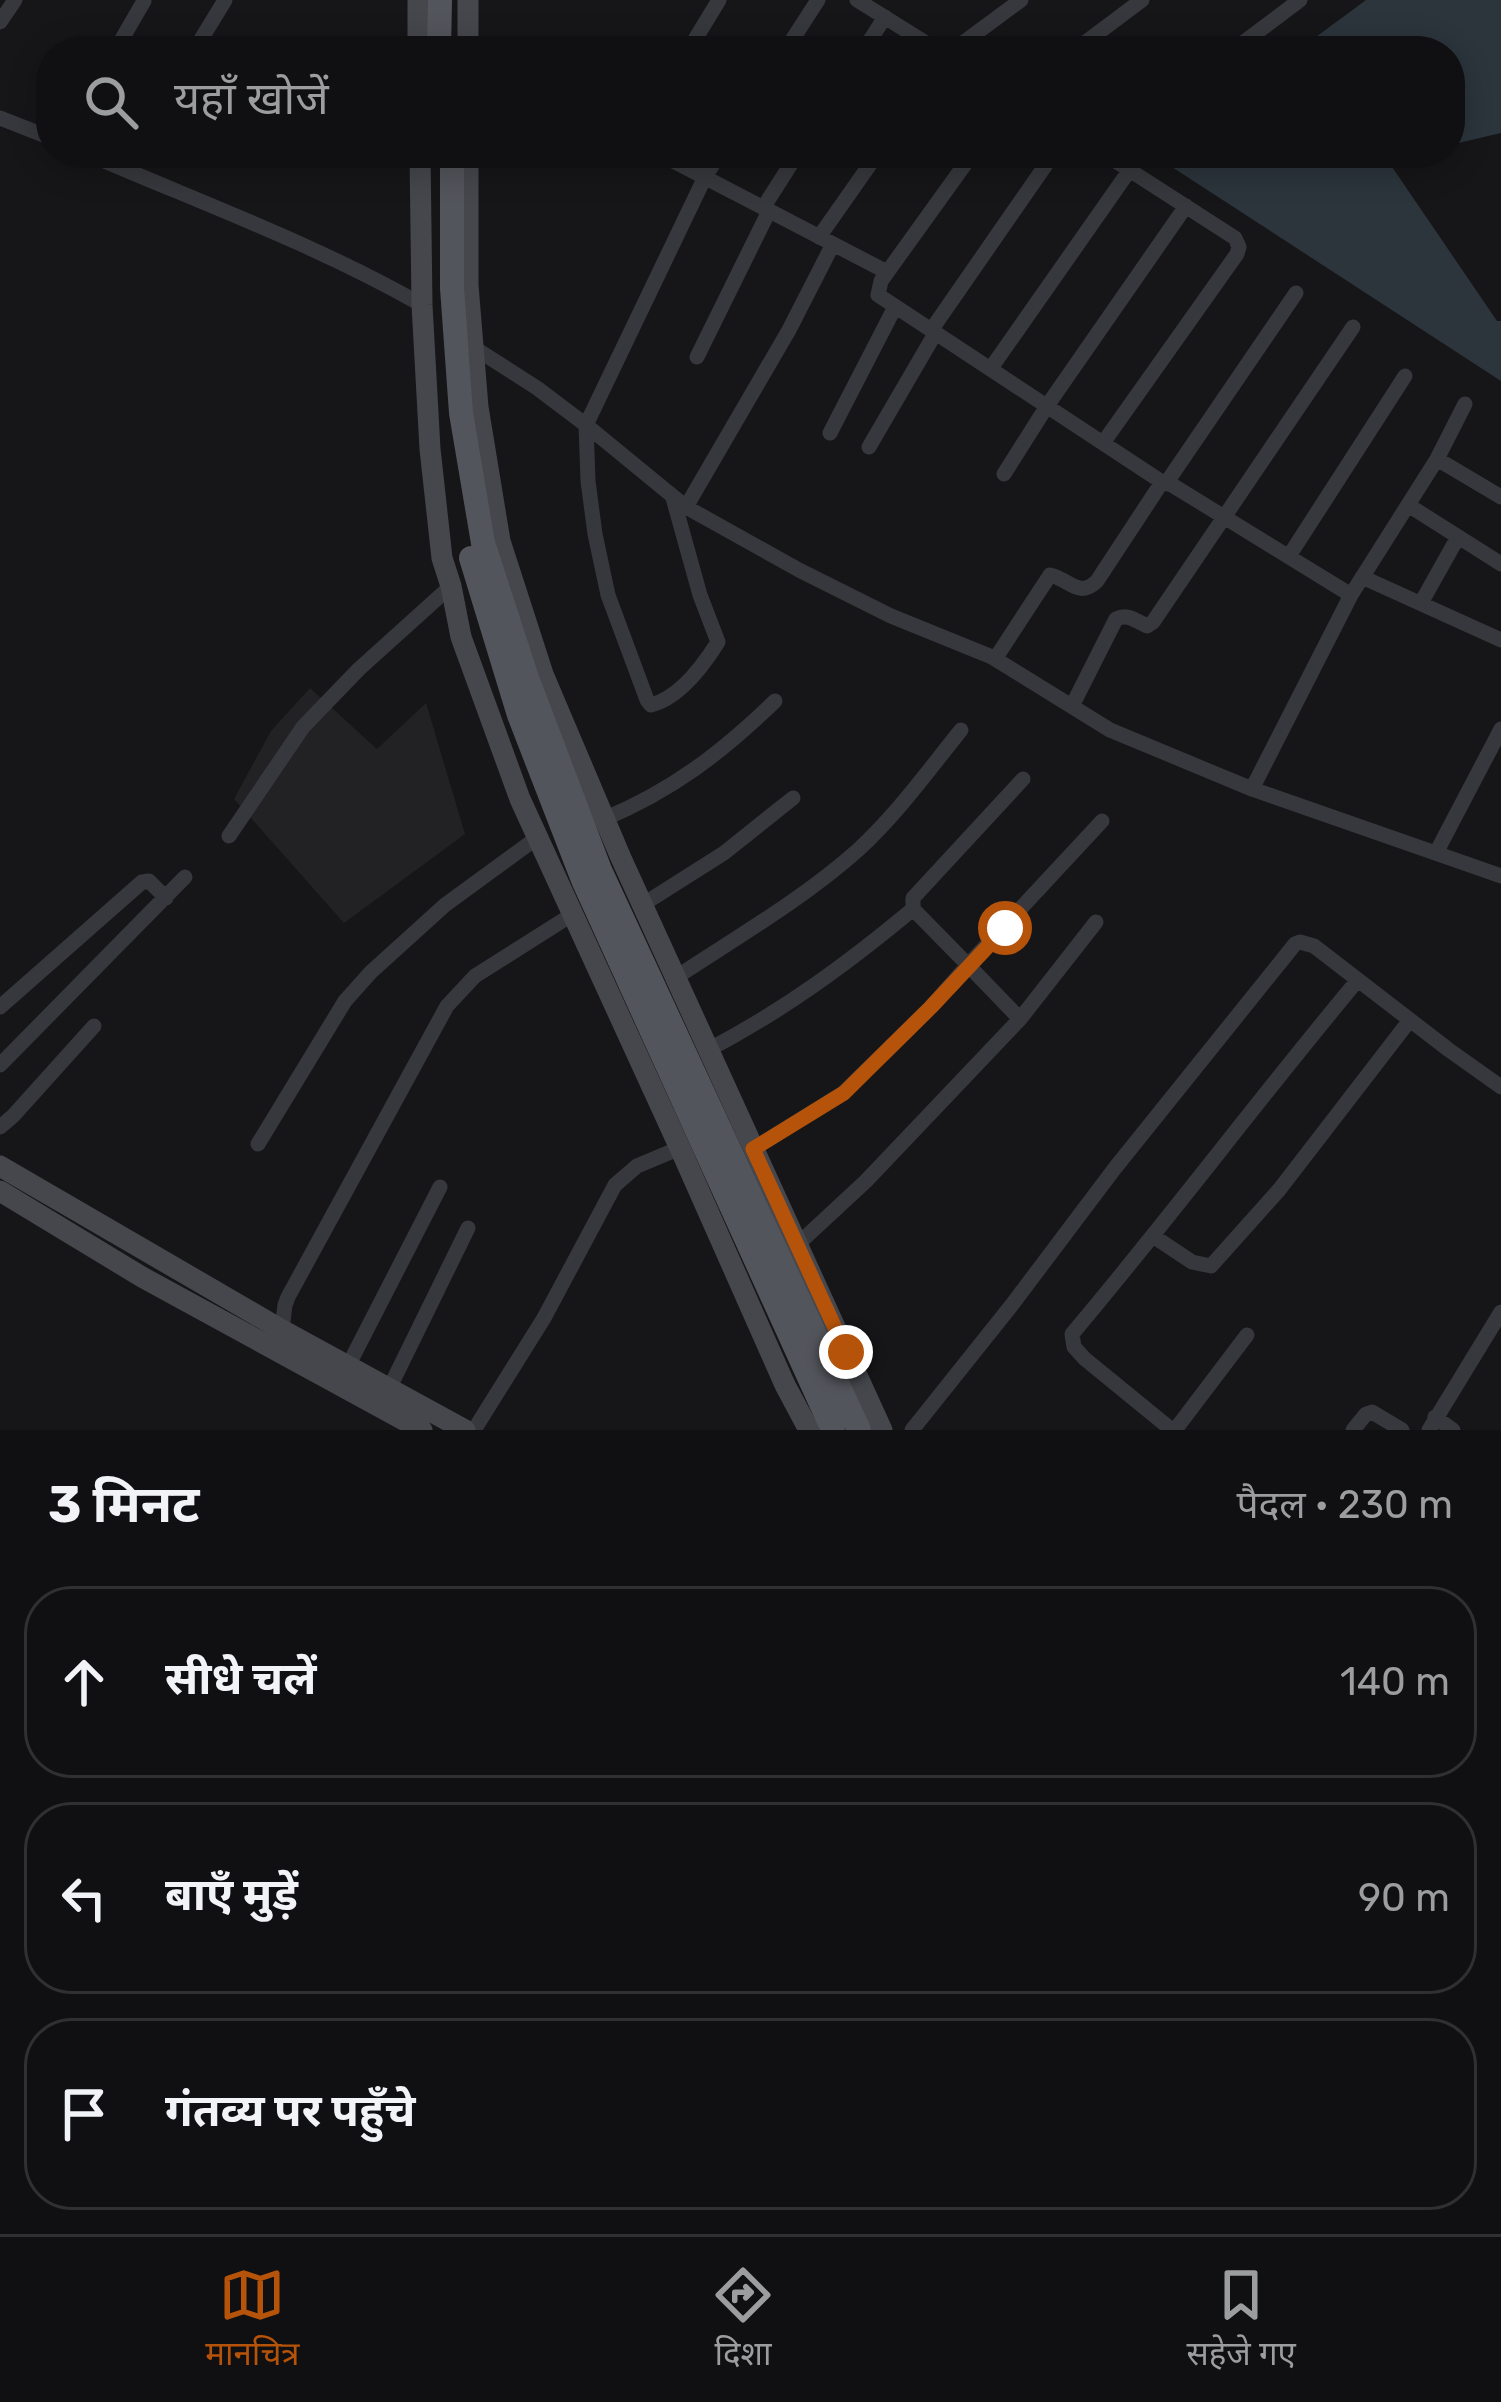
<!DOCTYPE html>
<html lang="hi">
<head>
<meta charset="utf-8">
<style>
	:root { --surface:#101012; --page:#19191b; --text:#f1f3f6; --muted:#9c9d9f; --line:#303032; --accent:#b45309 }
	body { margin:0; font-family:Rubik,"Noto Sans Devanagari",sans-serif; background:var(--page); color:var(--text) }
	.stop { position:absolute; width:36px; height:36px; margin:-27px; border:9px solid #b45309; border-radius:50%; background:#fff }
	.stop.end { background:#b45309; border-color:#fff; box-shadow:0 3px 12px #0008 }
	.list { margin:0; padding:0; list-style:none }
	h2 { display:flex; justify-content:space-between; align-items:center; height:156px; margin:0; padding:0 48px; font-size:51px }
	h2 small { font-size:39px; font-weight:400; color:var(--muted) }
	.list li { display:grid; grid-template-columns:78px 1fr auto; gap:36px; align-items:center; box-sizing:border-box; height:192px; margin:0 24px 24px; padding:0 24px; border:3px solid var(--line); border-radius:48px }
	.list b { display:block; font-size:45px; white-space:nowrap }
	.list em { font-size:39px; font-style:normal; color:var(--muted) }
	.icon { flex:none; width:66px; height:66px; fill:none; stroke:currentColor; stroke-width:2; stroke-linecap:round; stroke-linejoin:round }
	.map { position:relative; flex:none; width:1501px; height:1430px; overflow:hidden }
	.search { position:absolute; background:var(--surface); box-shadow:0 6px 30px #0003; left:36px; right:36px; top:36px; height:132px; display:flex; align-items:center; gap:30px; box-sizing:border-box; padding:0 42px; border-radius:48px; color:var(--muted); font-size:45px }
	.sheet { height:804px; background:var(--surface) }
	nav { display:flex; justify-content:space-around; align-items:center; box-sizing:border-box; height:168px; border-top:3px solid var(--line); background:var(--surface); font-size:33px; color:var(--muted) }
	nav a { display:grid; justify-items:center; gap:6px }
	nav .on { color:var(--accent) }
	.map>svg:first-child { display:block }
</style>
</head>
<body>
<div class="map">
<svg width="1501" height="1430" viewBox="0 0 1501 1430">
	<rect width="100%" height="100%" fill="#161618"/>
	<path fill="#222225" d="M310,688l67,61 49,-46 39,131 -121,89 -110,-124 37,-68z"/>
	<path fill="#2c353c" d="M1366,0h135v133l-51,12v-94h-153z
		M1159,153h258l-29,8 109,160h4v60l-346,-225z"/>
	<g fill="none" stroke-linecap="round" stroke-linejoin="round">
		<path stroke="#37383d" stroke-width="15" d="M857,0l82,51
			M0,22l15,-22
			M115,51l29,-50
			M194,51l31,-51
			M688,51l31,-51
			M785,51l33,-51
			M863,51l22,-34
			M952,51l69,-51
			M1074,51l68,-51
			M1232,51l68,-51
			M0,118l51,20
			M86,153c113,49 229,91 336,152
			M658,153l229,119
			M973,153l-92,128 -3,14 284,187
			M130,172l9,-19
			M763,208l35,-55
			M819,237l59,-84
			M932,329l122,-176
			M473,347l64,41 49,37 100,82 113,63 92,46 101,41 118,73 142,59 249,87
			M697,357l72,-146
			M991,368l138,-197
			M830,433l65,-126
			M1103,443l134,-189 2,-7 -4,-9 -132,-85
			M869,447l67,-115
			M1437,459l64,38
			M1004,474l43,-68 139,-200
			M1167,482l129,-189
			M673,498l27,97 18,47c-15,24 -39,56 -67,63l-4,-5 -39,-105 -13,-61 -7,-53 -2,-56 119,-248 15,-24
			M1408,505l93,59
			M686,507l103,-177 44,-86
			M1289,556l116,-180
			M1362,577l139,63
			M1421,603l37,-66
			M995,659l55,-84c19,4 29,24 47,6l65,-99 10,3 179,110
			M1072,706l44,-87c12,-6 20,2 31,7l6,-4 200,-295
			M1252,789l99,-194 86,-136 28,-55
			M604,819c69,-29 117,-66 171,-118
			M229,836l74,-109 56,-58 92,-83
			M1436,853l65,-124
			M642,905l82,-52 69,-55
			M675,978c62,-41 128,-79 183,-128 39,-36 70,-79 103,-120
			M0,1007l142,-125 7,-1 17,17
			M1020,1019l76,-97
			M708,1050c76,-40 139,-86 205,-141v-11l110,-119
			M0,1065l185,-188
			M0,1127l13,-11 81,-90
			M258,1144l87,-143 26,-29 74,-67 93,-68
			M753,1149l90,-56 88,-86 37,-42 -55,-56
			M1153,1236l39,26 19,4 68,-76 131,-170
			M797,1245l69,-64 154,-162 -52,-54 134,-144
			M282,1330l3,-25 3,-8 159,-291 28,-30 98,-62
			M348,1366l92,-179
			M389,1389l79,-161
			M1435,1417l18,13
			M474,1430l70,-112 71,-133 22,-19 43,-18
			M912,1430l99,-124 104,-138 180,-224 5,-2 14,4 135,104 52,37
			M1172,1430l-87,-71 -11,-12 -2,-13c98,-116 188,-237 285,-353
			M1175,1430l72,-95
			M1353,1430l13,-16 6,-2 30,18
			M1429,1430l72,-118"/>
		<path stroke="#45474d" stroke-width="21" d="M418,0v51
			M468,51v-51
			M420,153l2,152 8,144 12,109 9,28 10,51 59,162 160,349 105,237 24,45
			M468,153v132l10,122 22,134 43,133 78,184 261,572
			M0,1166l282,164 183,100
			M0,1191l142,86 280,153"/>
		<path stroke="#53555c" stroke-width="24" d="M439,51l1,-51
			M452,153v135l9,125 22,130 44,135 73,192 259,560
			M471,558l48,157 64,165 250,550"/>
	</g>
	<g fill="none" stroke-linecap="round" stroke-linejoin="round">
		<path stroke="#b45309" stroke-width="15" d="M846,1352l-93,-203 91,-56 87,-86 74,-79"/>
	</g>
</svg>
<div class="stop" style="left:1005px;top:928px"></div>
<div class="stop end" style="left:846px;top:1352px"></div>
<div class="search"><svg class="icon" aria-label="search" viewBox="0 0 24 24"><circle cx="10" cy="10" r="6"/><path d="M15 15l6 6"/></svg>यहाँ खोजें</div>
</div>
<section class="sheet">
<h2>3 मिनट<small>पैदल · 230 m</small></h2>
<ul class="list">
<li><svg class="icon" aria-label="ahead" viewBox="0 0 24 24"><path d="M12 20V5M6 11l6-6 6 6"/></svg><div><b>सीधे चलें</b></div><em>140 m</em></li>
<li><svg class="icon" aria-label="left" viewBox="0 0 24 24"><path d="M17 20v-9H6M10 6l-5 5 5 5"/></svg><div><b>बाएँ मुड़ें</b></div><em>90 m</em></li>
<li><svg class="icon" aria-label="arrive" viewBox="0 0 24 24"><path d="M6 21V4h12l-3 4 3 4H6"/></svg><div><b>गंतव्य पर पहुँचे</b></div></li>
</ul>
</section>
<nav>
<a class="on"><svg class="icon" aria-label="map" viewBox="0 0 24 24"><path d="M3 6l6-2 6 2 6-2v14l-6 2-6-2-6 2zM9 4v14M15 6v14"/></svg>मानचित्र</a>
<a><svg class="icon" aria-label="directions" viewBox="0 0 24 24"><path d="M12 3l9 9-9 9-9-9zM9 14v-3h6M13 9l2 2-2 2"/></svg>दिशा</a>
<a><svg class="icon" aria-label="saved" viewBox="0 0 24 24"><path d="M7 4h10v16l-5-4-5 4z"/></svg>सहेजे गए</a>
</nav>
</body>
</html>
